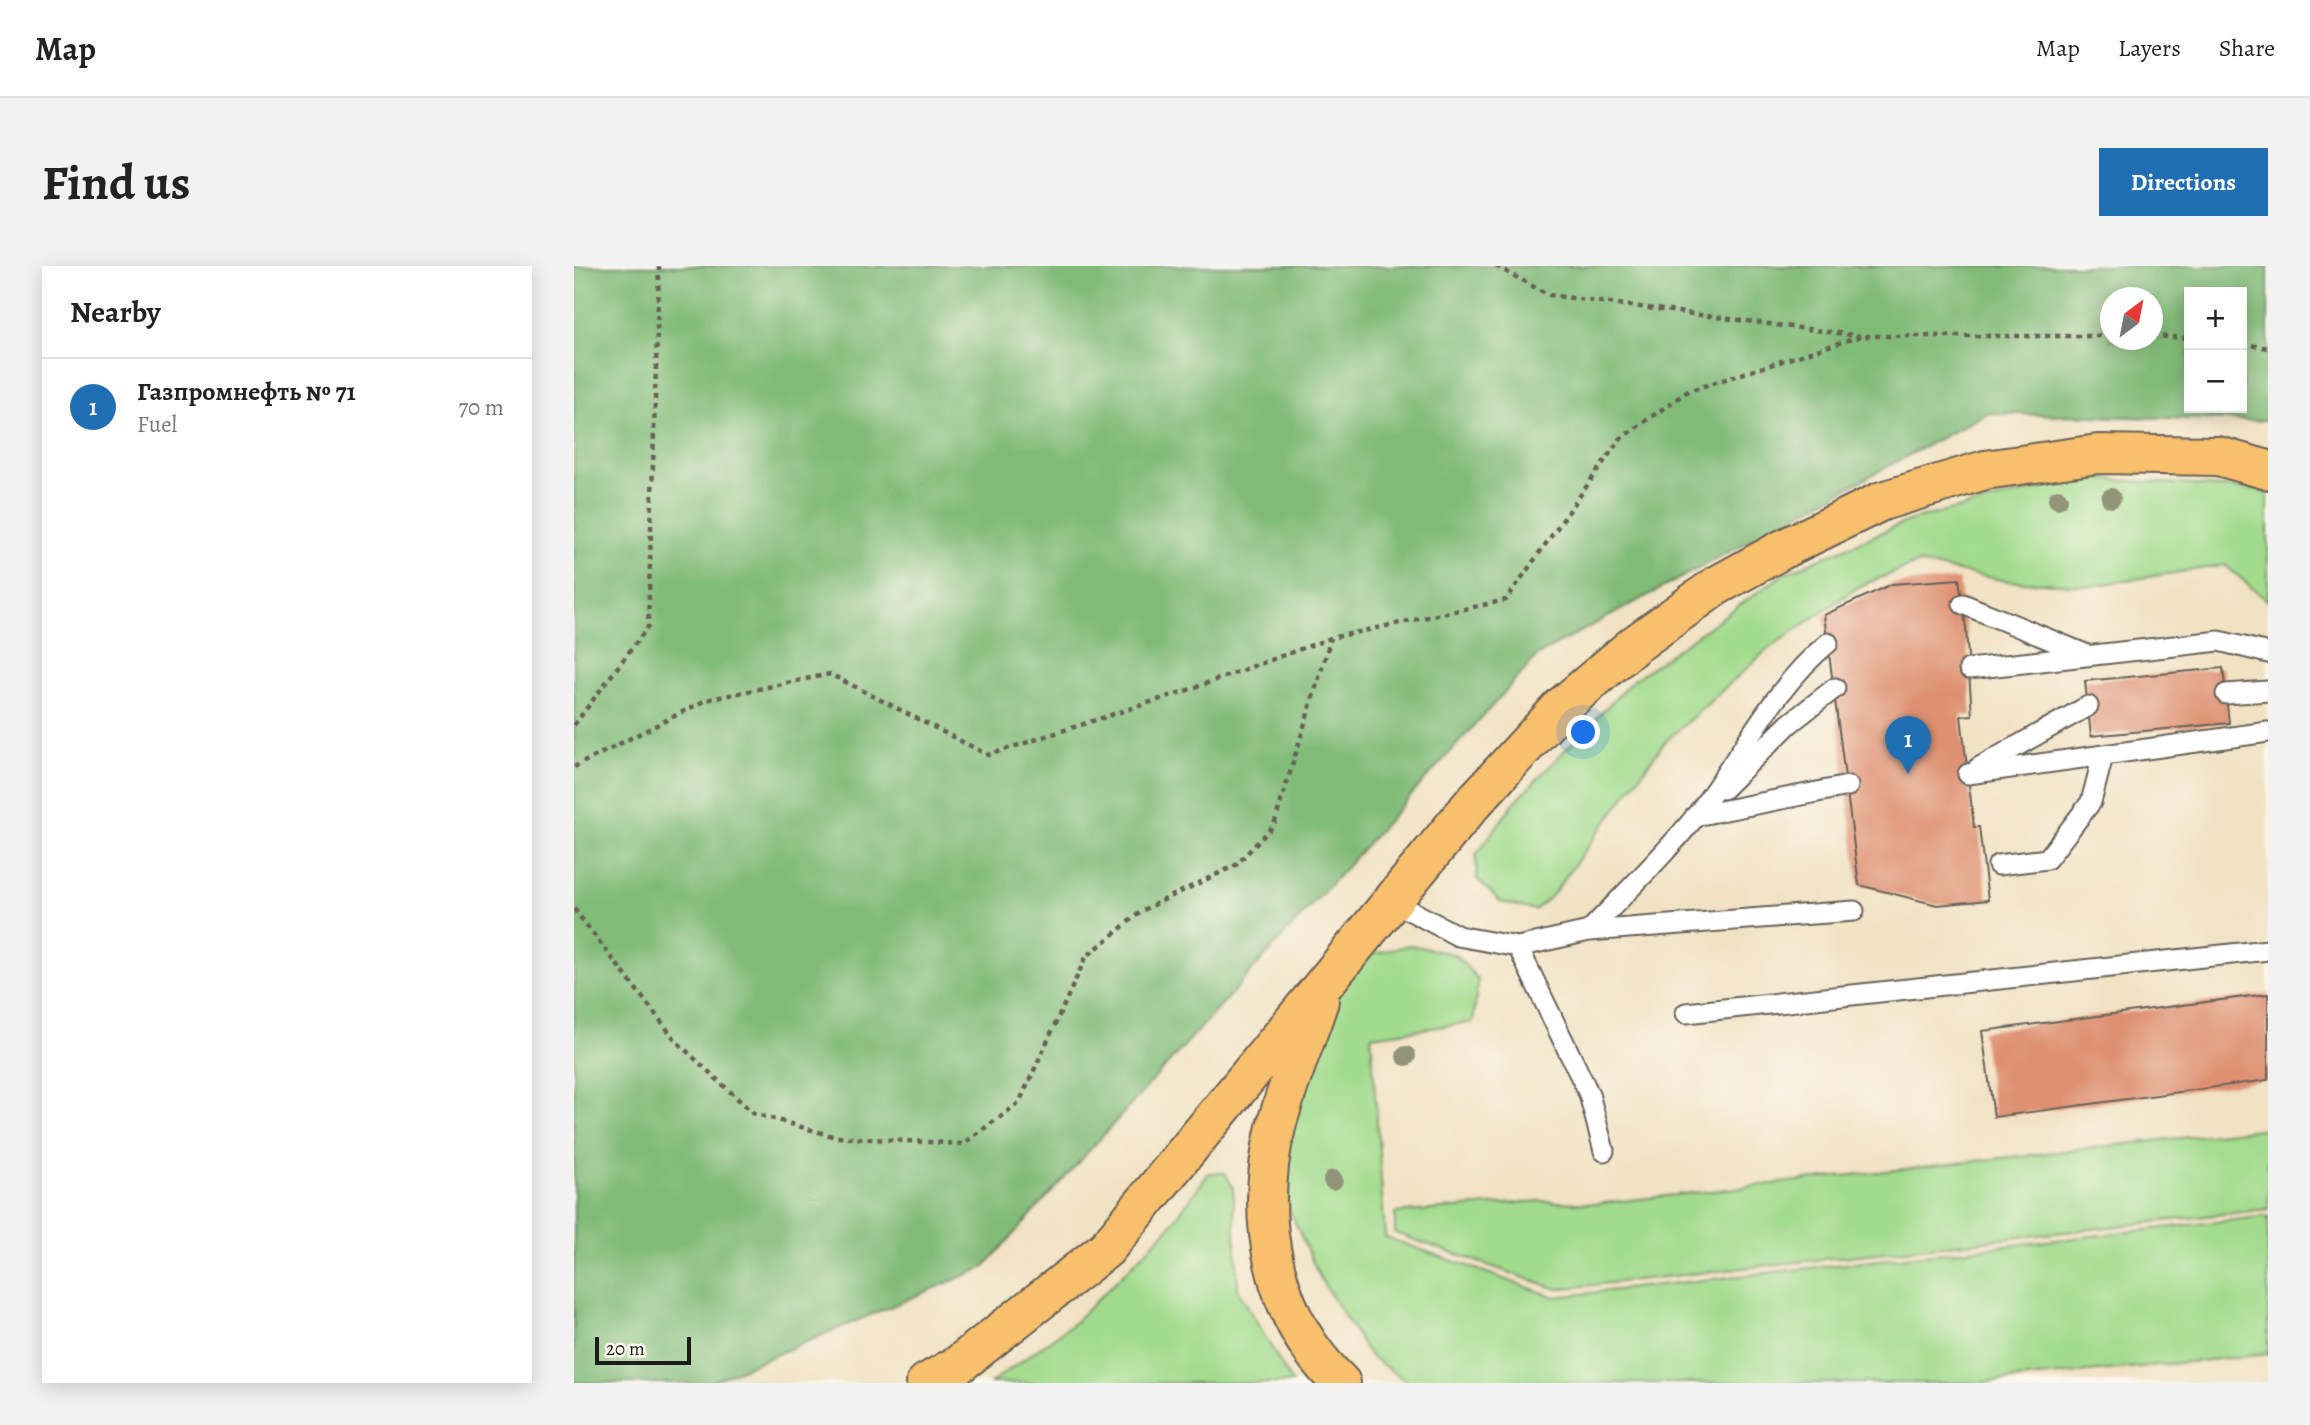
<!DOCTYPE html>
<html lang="en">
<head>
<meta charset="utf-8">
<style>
	:root { --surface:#fff; --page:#f2f2f2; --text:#222; --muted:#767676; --line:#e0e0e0; --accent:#1f6fb2 }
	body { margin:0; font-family:Alegreya,serif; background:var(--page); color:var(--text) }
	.controls { position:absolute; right:21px; top:21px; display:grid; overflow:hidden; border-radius:0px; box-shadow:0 4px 18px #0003 }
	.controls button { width:63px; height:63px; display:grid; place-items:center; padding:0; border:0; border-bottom:2px solid var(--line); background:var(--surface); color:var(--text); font:35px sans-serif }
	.compass { position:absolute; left:1526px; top:21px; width:63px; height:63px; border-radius:50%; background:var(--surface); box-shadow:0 4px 18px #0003; rotate:32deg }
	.scale { position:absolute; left:21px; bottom:18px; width:96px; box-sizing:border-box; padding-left:7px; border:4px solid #1c1c1c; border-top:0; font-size:19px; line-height:24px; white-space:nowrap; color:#1c1c1c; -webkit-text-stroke:5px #fbf7ec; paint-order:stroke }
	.you { position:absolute; left:1010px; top:467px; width:24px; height:24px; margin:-18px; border:5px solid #fff; border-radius:50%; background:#1a73e8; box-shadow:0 0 0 10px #1a73e833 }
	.badge { display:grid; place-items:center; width:46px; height:46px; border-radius:50%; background:var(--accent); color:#fff; font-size:23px; font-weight:700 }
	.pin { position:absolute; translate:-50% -58px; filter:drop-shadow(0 2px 4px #0008) }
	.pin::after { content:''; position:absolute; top:37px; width:24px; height:21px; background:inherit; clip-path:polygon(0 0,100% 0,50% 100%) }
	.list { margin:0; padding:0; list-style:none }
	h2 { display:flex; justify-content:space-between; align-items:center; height:91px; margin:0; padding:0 28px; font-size:30px }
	h2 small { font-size:23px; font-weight:400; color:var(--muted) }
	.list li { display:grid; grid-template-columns:46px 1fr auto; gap:21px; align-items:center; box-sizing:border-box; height:98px; padding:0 28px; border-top:2px solid var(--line) }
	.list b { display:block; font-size:26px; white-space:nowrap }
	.list p { margin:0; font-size:23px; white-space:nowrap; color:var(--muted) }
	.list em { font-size:23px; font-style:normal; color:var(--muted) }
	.map { position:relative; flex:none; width:1694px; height:1117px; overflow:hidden; border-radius:0px }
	header { display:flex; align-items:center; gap:42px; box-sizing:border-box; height:98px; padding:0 35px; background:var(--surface); border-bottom:2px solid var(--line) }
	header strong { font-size:33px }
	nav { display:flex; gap:38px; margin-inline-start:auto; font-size:24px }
	.intro { display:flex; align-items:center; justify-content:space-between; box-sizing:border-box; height:168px; padding:0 42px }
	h1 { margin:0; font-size:49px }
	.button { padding:18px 32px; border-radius:0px; background:var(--accent); color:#fff; font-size:24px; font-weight:700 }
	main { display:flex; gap:42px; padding:0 42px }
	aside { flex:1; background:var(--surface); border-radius:0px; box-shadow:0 4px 18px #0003 }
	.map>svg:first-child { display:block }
</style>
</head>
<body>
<header>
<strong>Map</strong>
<nav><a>Map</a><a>Layers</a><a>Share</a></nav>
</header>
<div class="intro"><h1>Find us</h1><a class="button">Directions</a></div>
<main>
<aside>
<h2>Nearby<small></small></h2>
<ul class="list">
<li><span class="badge">1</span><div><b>Газпромнефть № 71</b><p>Fuel</p></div><em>70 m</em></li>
</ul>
</aside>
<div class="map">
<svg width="1694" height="1117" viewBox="0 0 1694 1117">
	<rect width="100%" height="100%" fill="#fbf7ec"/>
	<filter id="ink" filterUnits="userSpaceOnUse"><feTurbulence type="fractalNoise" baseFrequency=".0143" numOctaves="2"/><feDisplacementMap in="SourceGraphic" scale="14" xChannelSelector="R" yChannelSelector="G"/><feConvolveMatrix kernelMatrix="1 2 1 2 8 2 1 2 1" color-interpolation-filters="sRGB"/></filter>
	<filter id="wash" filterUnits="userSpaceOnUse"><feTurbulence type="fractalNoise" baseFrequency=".00686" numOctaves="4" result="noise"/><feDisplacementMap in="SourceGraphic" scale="28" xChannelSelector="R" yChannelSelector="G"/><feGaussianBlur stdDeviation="1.57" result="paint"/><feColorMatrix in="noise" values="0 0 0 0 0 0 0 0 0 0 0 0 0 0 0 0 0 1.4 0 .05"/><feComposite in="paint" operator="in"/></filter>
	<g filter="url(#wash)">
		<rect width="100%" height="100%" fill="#f1e2c4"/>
		<path fill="#a2db8d" stroke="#5f7c54" stroke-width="2" d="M1512,212l182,12v111l-43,-36 -135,21 -83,-5 -89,-18 -58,23 -92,63 -104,94 -111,151 -18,16 -34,-8 -24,-23 -1,-24 38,-52 118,-122 152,-107 127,-54z
			M835,679l45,9 24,25 -5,43 -102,14 14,201 170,60 713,-81v138l-289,29h-570l-39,-27 -50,-78 -31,-69 -10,-89 17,-88 62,-74z
			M1694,862v81l-711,80 -162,-56v-20l145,-12 55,3z
			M635,907h16l8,15 5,102 54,93h-301l83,-60 94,-94z"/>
		<path fill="#81bb78" stroke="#4e6c4a" stroke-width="2" fill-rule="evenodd" d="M0,0h1694v155l-281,-8 -448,241 -556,614 -275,115h-134zM1615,26h53v116h-53zM1536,32h42v42h-42z"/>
		<g id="blocks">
			<path fill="#de9071" d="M1385,313l7,49 6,87 -11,1 13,111h5l9,73 -51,5 -78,-20 -35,-270 68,-31z
				M1649,402l6,55 -138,13 -6,-55z
				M1694,728v86l-274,37 -12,-86z"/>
		</g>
	</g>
	<g filter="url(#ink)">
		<use href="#blocks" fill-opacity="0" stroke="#676157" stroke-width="2"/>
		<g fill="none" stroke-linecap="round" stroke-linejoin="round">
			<g stroke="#676157" stroke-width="23">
				<path id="lane" d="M1389,338l122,50
					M1395,403l250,-28 49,12
					M1652,428l42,-3
					M1404,502l110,-62
					M1394,508l300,-42
					M1149,523l66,-65 46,-36
					M1121,550l153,-30
					M1424,599l49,-6 44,-57 12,-46
					M818,635l66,35 60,11 71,-16 265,-20
					M1015,665c35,-37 74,-74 106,-114 46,-59 75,-126 133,-174
					M944,681l71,147 15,57
					M1112,747l582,-63"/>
			</g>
			<g stroke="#676157" stroke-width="42">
				<path id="highway" d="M745,735c-14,42 -32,84 -43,126 -22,91 -4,191 65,256
					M352,1117l32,-18 148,-116 366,-445 89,-97 72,-61 83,-60 69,-38 97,-47 103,-31 113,-16 120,2 50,14"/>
			</g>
			<path stroke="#676157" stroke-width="4.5" stroke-dasharray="5 5" stroke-linecap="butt" d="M922,0l53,29 311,41
				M1578,70l37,2
				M1668,78l26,4
				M0,459l74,-98 11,-361
				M0,501l132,-67 124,-26 158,81 200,-65 143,-52 175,-38 114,-161 68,-48 173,-55h249
				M0,643l103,133 76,71 83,24 127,7 56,-41 67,-146 57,-47 93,-45 38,-40 57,-187"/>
			<use href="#lane" stroke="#fff" stroke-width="19"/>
			<use href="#highway" stroke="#f8bf6c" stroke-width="38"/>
		</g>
		<g fill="#92947a">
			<circle cx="1537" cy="232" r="10"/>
			<circle cx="1484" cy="233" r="10"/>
			<circle cx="832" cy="790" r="10"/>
			<circle cx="759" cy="914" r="10"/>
		</g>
	</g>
</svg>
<div class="controls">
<button>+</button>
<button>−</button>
</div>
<svg class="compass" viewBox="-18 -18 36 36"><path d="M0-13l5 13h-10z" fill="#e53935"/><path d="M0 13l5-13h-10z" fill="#767676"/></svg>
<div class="scale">20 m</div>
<div class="you"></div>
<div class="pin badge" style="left:1334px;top:508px">1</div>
</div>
</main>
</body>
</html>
